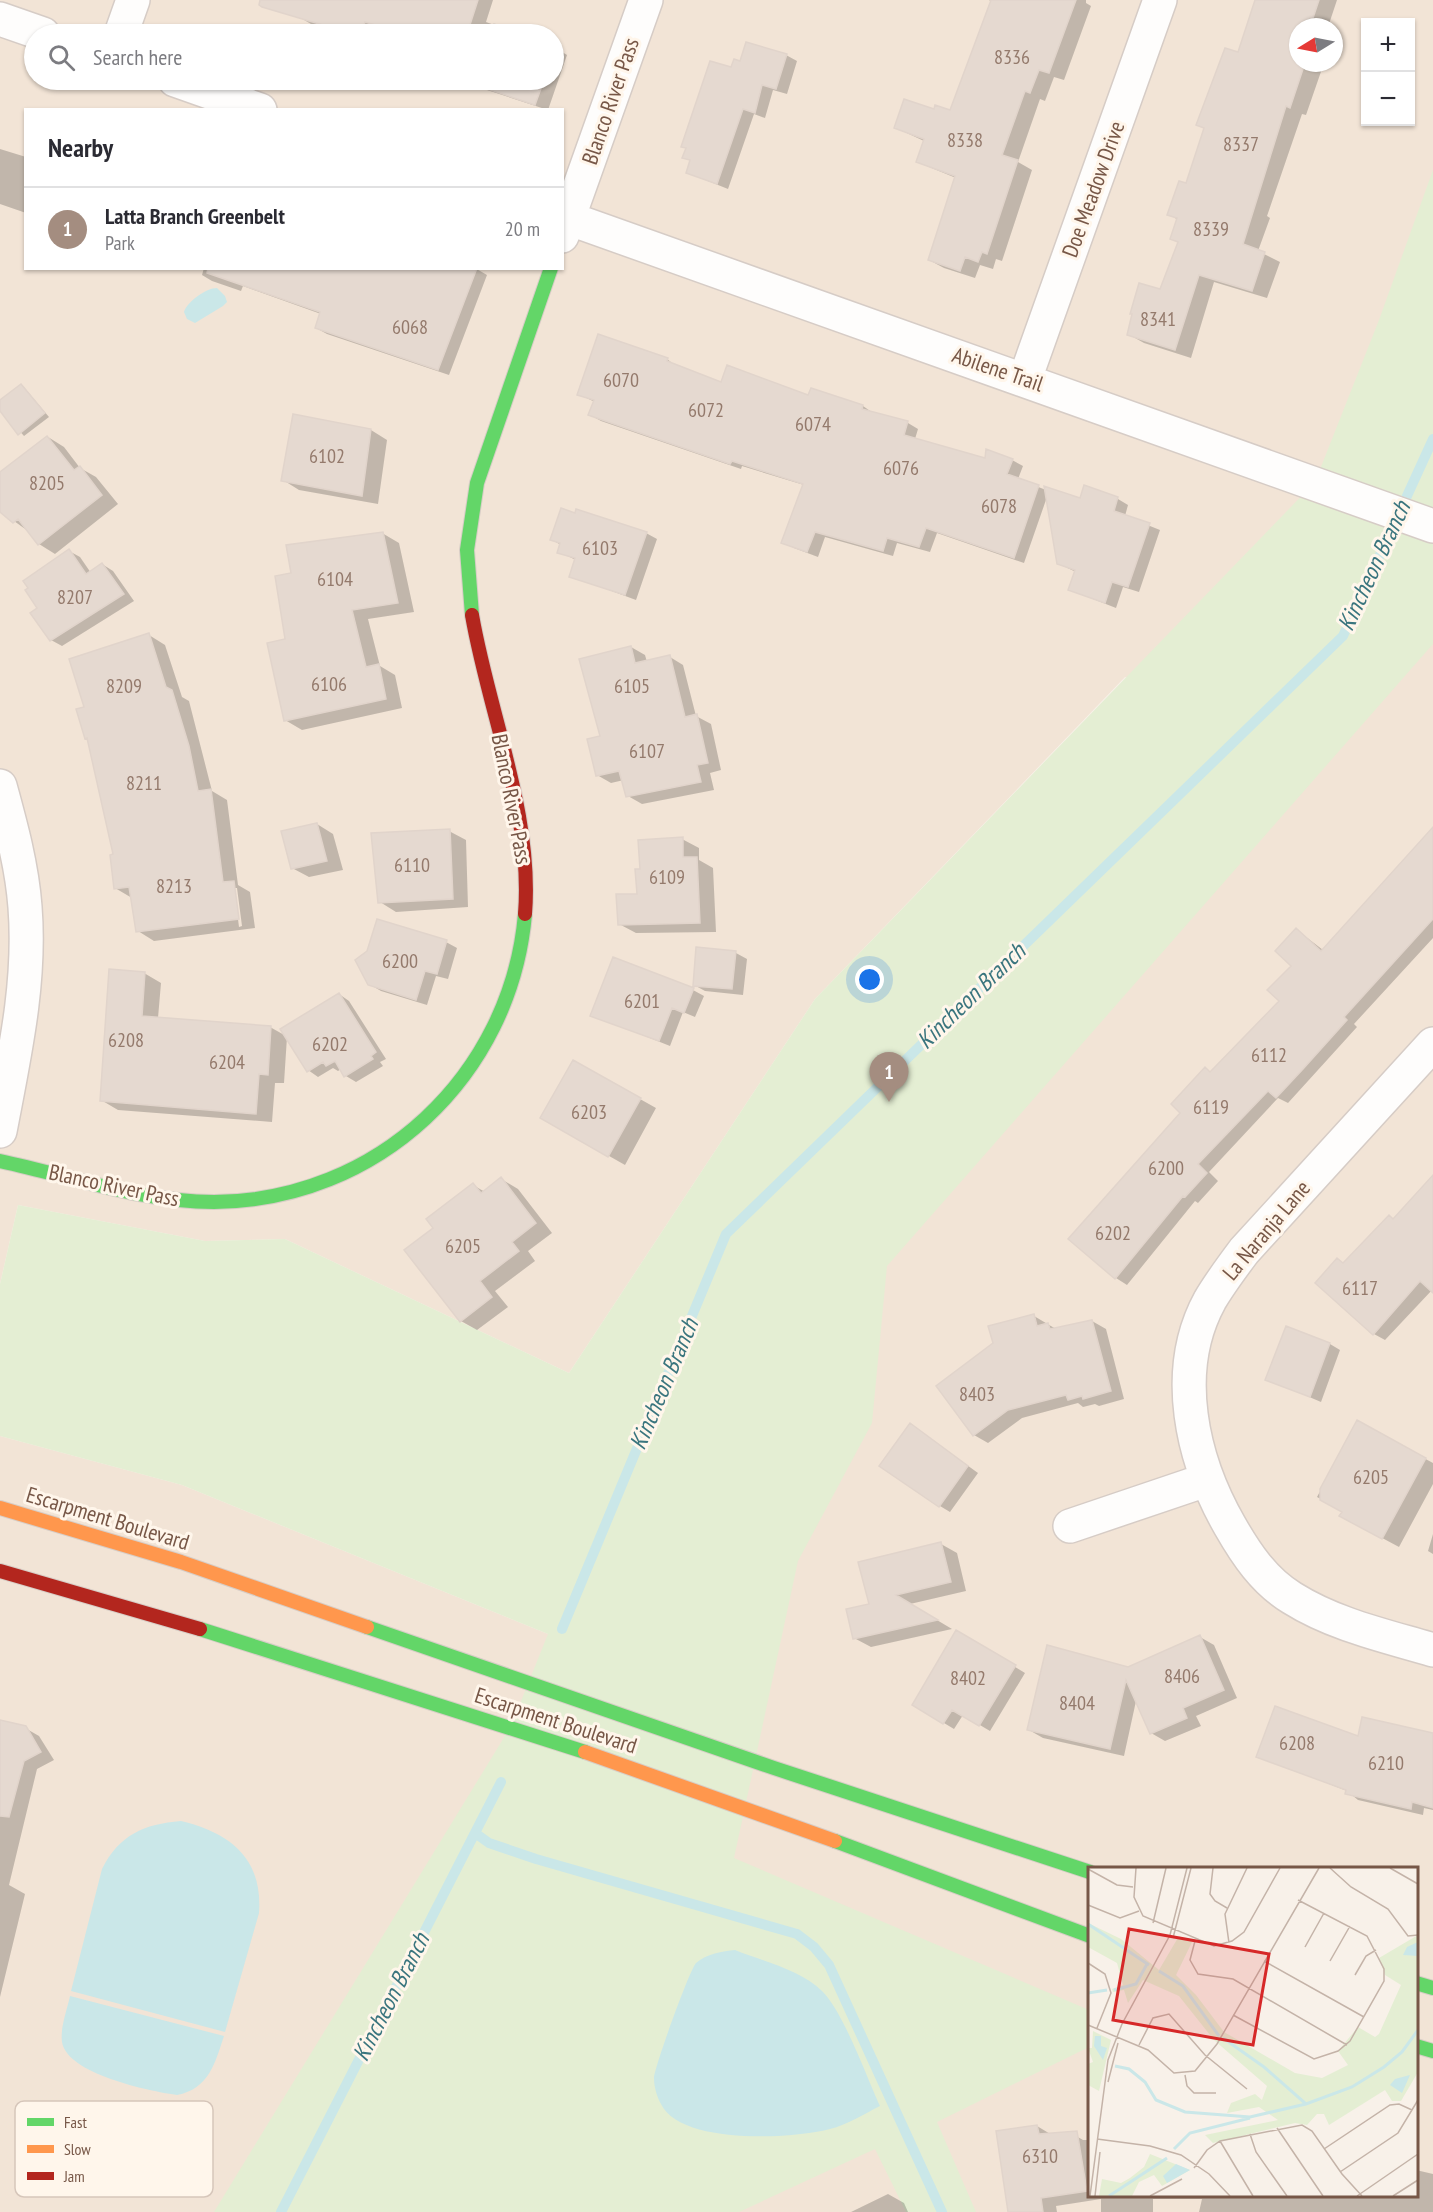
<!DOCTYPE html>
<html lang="en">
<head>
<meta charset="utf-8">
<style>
	:root { --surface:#fff; --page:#f7f7f7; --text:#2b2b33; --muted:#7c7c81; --line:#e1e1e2; --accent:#a48d80 }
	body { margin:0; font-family:"PT Sans Narrow",sans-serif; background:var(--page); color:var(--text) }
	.controls { position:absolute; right:18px; top:18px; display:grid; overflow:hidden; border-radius:0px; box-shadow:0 2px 4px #0004 }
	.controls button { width:54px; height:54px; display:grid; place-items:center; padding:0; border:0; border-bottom:2px solid var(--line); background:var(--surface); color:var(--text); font:30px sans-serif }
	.compass { position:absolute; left:1289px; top:18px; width:54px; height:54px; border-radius:50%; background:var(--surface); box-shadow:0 2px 4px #0004; rotate:260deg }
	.you { position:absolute; left:870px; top:980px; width:21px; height:21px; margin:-15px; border:4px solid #fff; border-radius:50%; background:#1a73e8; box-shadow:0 0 0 9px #1a73e833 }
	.badge { display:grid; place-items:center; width:39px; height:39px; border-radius:50%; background:var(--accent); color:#fff; font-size:20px; font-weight:700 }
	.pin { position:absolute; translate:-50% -50px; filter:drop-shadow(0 2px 3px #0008) }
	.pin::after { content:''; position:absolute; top:32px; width:21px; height:18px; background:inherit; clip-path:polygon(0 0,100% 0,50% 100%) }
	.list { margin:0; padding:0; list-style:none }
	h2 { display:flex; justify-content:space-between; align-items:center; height:78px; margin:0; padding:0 24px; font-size:26px }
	h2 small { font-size:20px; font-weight:400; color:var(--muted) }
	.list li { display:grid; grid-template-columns:39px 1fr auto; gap:18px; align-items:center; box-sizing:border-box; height:84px; padding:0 24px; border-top:2px solid var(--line) }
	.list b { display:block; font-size:22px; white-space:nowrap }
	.list p { margin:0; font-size:20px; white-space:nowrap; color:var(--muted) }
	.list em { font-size:20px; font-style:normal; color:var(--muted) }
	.icon { flex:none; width:33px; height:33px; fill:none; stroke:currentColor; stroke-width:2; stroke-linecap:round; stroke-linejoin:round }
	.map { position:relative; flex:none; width:1433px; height:2212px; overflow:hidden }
	.search { position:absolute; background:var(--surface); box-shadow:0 2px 4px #0004; left:24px; top:24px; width:540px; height:66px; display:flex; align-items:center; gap:15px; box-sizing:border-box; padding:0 21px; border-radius:33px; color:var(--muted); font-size:22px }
	.panel { position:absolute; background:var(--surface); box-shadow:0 2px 4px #0004; left:24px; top:108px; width:540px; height:162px; border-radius:0px }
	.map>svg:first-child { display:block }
</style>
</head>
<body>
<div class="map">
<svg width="1433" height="2212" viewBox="0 0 1433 2212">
	<rect width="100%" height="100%" fill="#f8f1e9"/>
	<path fill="#f2e4d6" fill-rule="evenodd" d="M0,0h1433v2212h-1433v-776l182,49 366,149 677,-923 -100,-34 -310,322 -246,374 -284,-134 -80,2 -187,-36 -18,79zM1366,22h44v100h-44zM1298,27h36v36h-36zM34,34h520v46h-520zM26,110h536v158h-536zM1090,1868h326v328h-326z"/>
	<path fill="#e4eed3" d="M1433,170v474l-546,622 -15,157 -74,138 -64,297 355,152v37l-152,75 39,90h-70l-31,-63 -136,63h-525l297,-486 37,-92 -366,-149 -182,-49v-152l18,-79 187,36 80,-2 284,134 246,-374 500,-517 64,-162z"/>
	<path fill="#cae7e8" d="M217,288l8,8 2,6 -4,4 -28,17 -8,-4 -3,-7c3,-10 22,-24 33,-24z
		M181,1821c50,12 82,38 78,92l-34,119 -154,-41 31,-122c17,-34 42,-45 79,-48z
		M735,1950c27,11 66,20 87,41 21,20 45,87 58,115 -16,8 -33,19 -50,23 -38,10 -149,16 -169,-25 -4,-7 -7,-17 -7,-26 0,-10 36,-109 42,-115 10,-9 27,-12 39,-13z
		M70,1996l154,40c-9,27 -15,53 -47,59 -28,-4 -110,-21 -115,-53 -2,-14 5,-32 8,-46z"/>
	<path fill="#0003" fill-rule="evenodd" d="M304,0h189l-7,22 33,12h-120l-21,-7 -2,7h-30l-35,-10 -12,-7z
		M989,0h97v3l5,3 -27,74 -10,-3 -9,24 -5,-2 -22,63 14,8 -30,91 -6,-2 -3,10 -13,-4 -5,13 -31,-10 -15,-8 27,-82 -39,-16 7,-21 -28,-13 39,-17 16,1 41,-110z
		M1257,0h80l-9,27h-30v36h26l-18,52 -4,-1 -35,102 3,2 -12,33 22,11 -13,36 -53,-16 -23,76 -47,-15 -16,-9 33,-43 18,-48 -8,-5 7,-18 -9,-6 18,-29 18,-56 -7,-4 41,-71z
		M554,47l13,8 -19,55 -61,-20 -12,-7 1,-3h78z
		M786,55l11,6 -10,33 -14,-4 -8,28 -11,-4 -26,75 -40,-16 4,-12 -8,-4 48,-88 9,-7z
		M0,149l26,8v56l-26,-9z
		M204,268h271l12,7 -38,100 -122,-41 -11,-6 5,-14 -78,-28 -2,5 -29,-10 -10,-6z
		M667,359l10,8 45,17 141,22 10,7 35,10 10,6 -3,10 71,21h26l11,6 -5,13 28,11 35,10 4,-13 33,12 10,6 -3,11 35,14 -21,62 -16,-5 -7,21 -46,-18 6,-18 -17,-8 -12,-67 -23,66 -87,-30 -7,19 -33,-9 -4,13 -68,-19 -7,20 -24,-9 -11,-6 21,-57 -62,-19 -1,3 -140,-48 -11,-6 5,-13 -17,-8z
		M22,385l27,32 -25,19 -24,-27v-7z
		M295,416l76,14 16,10 -9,64 -79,-14 -16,-10z
		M48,437l16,10 16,21 16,9 22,27 -63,50 -16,-10 -11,-13 -28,-20v-37z
		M382,533l17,10 15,69 -46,7 12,47 15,9 7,33 -100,22 -17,-10 1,-80 7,-65z
		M646,533l11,6 -21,61 -65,-24 5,-16 -17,-8 2,-7 -9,-5z
		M69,551l11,6 11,16 11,-9 11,7 21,30 -72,45 -11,-6 -11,-32z
		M149,635l16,10 17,52 7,4 23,90 15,9 11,85 12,7 5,36 -101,13 -16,-10 -6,-33 -17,-10v-32l-26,-117 -3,-1v-30zM234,888h3l5,38 -3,1z
		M631,647l14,8 2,7 23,-5 13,8 13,51 15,8 10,46 -11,3 4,17 -72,14 -14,-8 -4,-16 -13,3 -14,-8 5,-38z
		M317,824l16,10 10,36 -34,7 -17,-9z
		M449,831l17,9 2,67 -72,5 -16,-10z
		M1433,836v102l-79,86 3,3 -69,76 -10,-5 -69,74 9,9 -20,22 -3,-2 -68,84 -11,-7 66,-166 30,-39 69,-72 12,-35 4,-36 26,20z
		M682,839l17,9v12l14,8 3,64 -80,1 -17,-9 19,-29 3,-25z
		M446,942l11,6 -9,31 -12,-3 -9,29 -46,-14 -12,-7z
		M698,949l38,4 11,6 -4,36 -38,-4 -11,-6z
		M144,973l17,10 -3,35 112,9 16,9 53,-42 10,7 37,58 -6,3 3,4 -27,16 -10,-6 -5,-7 -3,2 -5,-3 -15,9 -10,-7 -21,-33 -3,46h-9l-3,39 -154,-12 -17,-10z
		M693,990l11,6 -9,21 -12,-5 -13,34 -78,-31z
		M574,1062l82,46 -31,57 -83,-47z
		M501,1179l17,10 34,44 -24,18 7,10 -40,30 13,16 -31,23 -16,-9 12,-136 12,7z
		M1433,1200v89l-48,51 -11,-6 -29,-70 49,-44z
		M1034,1316l22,13 36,-8 14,8 18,70 -25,7 -4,-2 -12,3 -5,-4 -56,15 -34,25 -14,-8z
		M1330,1344l10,6 -19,52 -54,-23z
		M1357,1422l76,41v21l-34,63 -41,-22 -15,-14 -26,-14z
		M921,1432l57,41 -28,39 -10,-6z
		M1433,1534v20l-5,-3z
		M941,1544l16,9 9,38 -56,13 42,25 -81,18 -17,-9 17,-33z
		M957,1632l68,41 -35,58 -27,-16 -9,14 -40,-24z
		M1200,1637l14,8 23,53 -41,18 5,10 -36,15 -14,-8 -15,-32 -12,55 -81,-18 -14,-8 99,-61z
		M0,1721l25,7 14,8 15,24 -17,9 -28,116 16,9 -25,103z
		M1433,1734v76l-9,-2 -1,7 -65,-15 -11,-9 -89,-35 101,-18z
		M1037,2126l15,9 19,-2 12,7h7v56h326v-26l17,4v38h-234l3,-13h-49v13h-52v-13l-45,7 1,6h-47z
		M888,2194l16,9 4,9h-57z"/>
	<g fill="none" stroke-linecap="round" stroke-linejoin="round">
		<path stroke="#cae7e8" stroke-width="10" d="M562,1629l164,-395 617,-598 90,-197
			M475,1833l14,10 47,16 261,75 17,13 15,18 113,247
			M281,2212l220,-430"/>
	</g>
	<path fill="#e5d9d0" stroke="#e1d4cb" stroke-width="1.5" d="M260,0h218l-11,34h-63l-39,-12 -4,12h-8l-91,-27 -3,-2z
		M991,0h85l-27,73 -10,-3 -9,23 -5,-2 -23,64 16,5 -31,94 -5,-2 -4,10 -13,-5 -5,14 -32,-11 27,-84 -39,-14 8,-23 -30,-11 10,-29 30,10 1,-4 15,5z
		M1255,0h64l-9,27h-12l-1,36h8l-15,45 -4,-2 -43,138 22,8 -13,39 -53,-16 -24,75 -48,-15 5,-21h-2l9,-31 21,6 18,-47 -8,-3 7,-21 -10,-3 12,-34 7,2 18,-55 -8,-3 29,-77 13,4z
		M494,24l29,10h-32z
		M746,42l41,12 -11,35 -14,-4 -7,28 -12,-4 -26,75 -31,-11 4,-13 -8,-2 4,-10 -5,-1 29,-86 21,6 3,-8 6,2z
		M475,80h69l-9,25 -62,-21z
		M208,268h269l-39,102 -123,-42 5,-16 -113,-39z
		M598,334l70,24 -1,3 54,21 6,-17 81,30 3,-7 52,17 -1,4 46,12 -4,14 81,23 1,-9 27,10 -6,15 32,11 -25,73 -88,-30 -7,19 -32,-9 -4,13 -68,-19 -8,20 -26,-9 22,-59 -71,-23 -2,3 -142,-49 6,-15 -17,-5z
		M21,384l24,29 -27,22 -18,-24v-11z
		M293,414l78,15 -9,67 -81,-15z
		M47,436l27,34 6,-4 22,29 -64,50 -20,-26 -5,4 -13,-11v-40z
		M1084,485l34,12 -4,14 36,12 -22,64 -16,-5 -7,21 -37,-13 7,-20 -18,-6 -13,-78 36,12z
		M561,508l14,5 1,-4 71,23 -22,63 -56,-18 6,-19 -18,-5 3,-10 -10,-3z
		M383,532l15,71 -46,7 14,57 13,-3 7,35 -102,22 -17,-78 18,-4 -10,-63 16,-3 -5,-28z
		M69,549l17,25 16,-11 22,31 -74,47 -20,-28 7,-5 -12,-18 3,-2 -5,-7z
		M149,633l17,54 6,3 17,56 9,45 13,-2 12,93 11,-1 5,38 -103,13 -7,-45 -15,2 -4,-34 3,-1 -26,-116 -2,1 -9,-30 8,-2 -15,-48z
		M631,646l4,17 35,-8 15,62 12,-3 11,49 -11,2 4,17 -75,15 -7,-26 -23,5 -9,-37 13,-3 -21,-77z
		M317,823l10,38 -36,8 -10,-38z
		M1433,827v92l-89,98 3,3 -44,49 -27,29 -8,-7 -70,73 9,9 -22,24 -2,-1 -68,83 -47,-40 112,-126 -9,-9 34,-37 5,5 69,-71 -12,-11 24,-24 -16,-15 21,-23 25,23z
		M450,829l3,70 -75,4 -7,-70z
		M683,837v20h14l3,66 -82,2 -2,-31h21l-2,-25h5l-2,-29z
		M377,919l70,21 -10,34 -12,-3 -9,29 -48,-15 -13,-25 12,-9z
		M696,947l40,4 -4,38 -39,-3z
		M613,957l81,31 -10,25 -12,-5 -13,33 -69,-25z
		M109,969l36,3 -3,44 129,10 -3,49 -9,-1 -3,40 -156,-13z
		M339,993l37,59 -5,4 2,3 -29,18 -9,-16 -9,5 -3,-4 -16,10 -27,-43z
		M573,1060l68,38 -33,59 -68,-39z
		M1433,1175v118l-13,-12 -47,54 -58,-52 22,-25 6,5 46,-48 4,4z
		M501,1177l35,46 -24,19 7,9 -39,30 12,16 -32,25 -56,-72 29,-22 -7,-9 47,-36 8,10z
		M1034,1314l3,12 11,-3 2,6 42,-9 19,71 -28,8 -1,-3 -14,4 -2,-5 -58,15 -35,26 -37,-50 57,-43 -5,-17z
		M1286,1326l44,17 -20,54 -45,-17z
		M1357,1420l69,38 -44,81 -43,-23 3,-4 -22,-12v-11z
		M910,1423l58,43 -29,41 -60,-41z
		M941,1542l10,40 -55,13 42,25 -85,19 -7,-30 23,-5 -11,-42z
		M956,1630l60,35 -37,61 -27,-16 -9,14 -31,-19z
		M1200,1635l24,55 -41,18 4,10 -37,16 -24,-54 -16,69 -83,-19 20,-85 81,22z
		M1275,1706l83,30 4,-19 71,16v75l-21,-6 -1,7 -66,-15 1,-4 -90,-33z
		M0,1720l26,6 15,26 -17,9 -15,56 -9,-1z
		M1037,2125l2,9 38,-3 10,60 -46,7 2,14h-35l-12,-81z"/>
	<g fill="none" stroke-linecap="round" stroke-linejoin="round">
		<g stroke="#d6ccc6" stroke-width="36">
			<path id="street" d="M0,19l43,15
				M121,34l12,-34
				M175,80l85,30
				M562,216l871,310
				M562,236l84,-236
				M1025,379l135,-379
				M0,786c11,40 22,80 25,121 6,76 -11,150 -25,224
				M1433,1044l-189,207c-12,16 -24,32 -34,49 -39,71 -18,160 20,226 16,28 34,55 62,72 43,27 94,38 141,52
				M1070,1526l136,-46"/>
		</g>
		<g stroke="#d7cdc6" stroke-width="16">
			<path id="fast" d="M472,615l-5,-65 10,-67 74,-215
				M0,1161c71,15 141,41 214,41 163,-1 297,-126 311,-288
				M367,1627l407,141 316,104
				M200,1629l385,123
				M835,1841l255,95
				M1416,1983l17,5
				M1416,2046l17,5"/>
		</g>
		<g stroke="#d7cdc6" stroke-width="16">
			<path id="slow" d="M0,1508l181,54 186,65
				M585,1752l250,89"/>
		</g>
		<g stroke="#d7cdc6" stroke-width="16">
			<path id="jam" d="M472,615c17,99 61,199 53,299
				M0,1571l200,58"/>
		</g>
		<use href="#street" stroke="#fefdfc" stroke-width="33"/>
		<use href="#fast" stroke="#63d668" stroke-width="14"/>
		<use href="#slow" stroke="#ff974d" stroke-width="14"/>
		<use href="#jam" stroke="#b3261e" stroke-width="14"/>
	</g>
	<g text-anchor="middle" stroke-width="6" stroke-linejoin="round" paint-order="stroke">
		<g font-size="20" fill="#947a6c">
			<text x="1012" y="64">8336</text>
			<text x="965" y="147">8338</text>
			<text x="1241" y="151">8337</text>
			<text x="1211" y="236">8339</text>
			<text x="1158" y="326">8341</text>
			<text x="410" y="334">6068</text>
			<text x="621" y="387">6070</text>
			<text x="706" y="417">6072</text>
			<text x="813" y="431">6074</text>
			<text x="327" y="463">6102</text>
			<text x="901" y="475">6076</text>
			<text x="47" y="490">8205</text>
			<text x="999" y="513">6078</text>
			<text x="600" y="555">6103</text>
			<text x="335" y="586">6104</text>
			<text x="75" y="604">8207</text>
			<text x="329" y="691">6106</text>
			<text x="124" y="693">8209</text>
			<text x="632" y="693">6105</text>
			<text x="647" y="758">6107</text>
			<text x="144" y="790">8211</text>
			<text x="412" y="872">6110</text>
			<text x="667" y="884">6109</text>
			<text x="174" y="893">8213</text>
			<text x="400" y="968">6200</text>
			<text x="642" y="1008">6201</text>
			<text x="126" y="1047">6208</text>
			<text x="330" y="1051">6202</text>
			<text x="1269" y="1062">6112</text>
			<text x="227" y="1069">6204</text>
			<text x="1211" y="1114">6119</text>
			<text x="589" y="1119">6203</text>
			<text x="1166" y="1175">6200</text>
			<text x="1113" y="1240">6202</text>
			<text x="463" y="1253">6205</text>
			<text x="1360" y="1295">6117</text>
			<text x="977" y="1401">8403</text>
			<text x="1371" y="1484">6205</text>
			<text x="1182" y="1683">8406</text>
			<text x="968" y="1685">8402</text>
			<text x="1077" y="1710">8404</text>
			<text x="1297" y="1750">6208</text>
			<text x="1386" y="1770">6210</text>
			<text x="1040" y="2163">6310</text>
		</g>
		<g font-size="22" fill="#775747" stroke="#fff6eb">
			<text transform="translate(610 101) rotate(-71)" y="8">Blanco River Pass</text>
			<text transform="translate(1093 189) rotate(-70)" y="8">Doe Meadow Drive</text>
			<text transform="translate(998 369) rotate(19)" y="8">Abilene Trail</text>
			<text transform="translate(512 799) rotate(79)" y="8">Blanco River Pass</text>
			<text transform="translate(114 1185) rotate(12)" y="8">Blanco River Pass</text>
			<text transform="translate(1266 1230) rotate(-50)" y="8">La Naranja Lane</text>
			<text transform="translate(108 1518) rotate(17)" y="8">Escarpment Boulevard</text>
			<text transform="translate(556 1720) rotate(18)" y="8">Escarpment Boulevard</text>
		</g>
		<g font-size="24" font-style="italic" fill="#3a757e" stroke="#fff6eb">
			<text transform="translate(1374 566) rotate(-65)" y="8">Kincheon Branch</text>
			<text transform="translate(971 996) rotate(-44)" y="8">Kincheon Branch</text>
			<text transform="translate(664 1384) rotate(-67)" y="8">Kincheon Branch</text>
			<text transform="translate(391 1997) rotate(-63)" y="8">Kincheon Branch</text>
		</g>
	</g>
	<g transform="translate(1088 1867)">
		<rect width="330" height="330" fill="#f8f1e9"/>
		<path d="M0,56l33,16 38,31 20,-34 13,6 -16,33 20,20 28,37 71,41 27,5 26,-13 -10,-14 20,-24 17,10 4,-3 22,-49 -16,-10 -6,-17 39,-23v137l-17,29h-9l-7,-11 -56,35 -5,-11h-7l-10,11 -12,-2 -82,20 -8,-8 73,-15 -19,-13 -32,6 4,-10 24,-9 7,6 5,-14 -53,-46 -35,-44 -36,-16 -15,23 -4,-13 -11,2 -1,-3 11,-4 -6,-22 -29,-16zM5,164l18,9 -12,51 -11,-6v-21l5,-2 -5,-14h4zM62,287l40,16 -28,16 -8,-11 -15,7 -7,14h-33l3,-17 19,4 9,-5 14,-11z" fill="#e4eed3"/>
		<path d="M330,75v14l-15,-1 4,-8zM7,169h6v10l6,2 -4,12 -9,-14zM322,208l-8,18 -12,-8 5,-6zM88,297l14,6 -23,13 -4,-7z" fill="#cae7e8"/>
		<path fill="none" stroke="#cae7e8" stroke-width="3" d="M0,57l61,41M71,104l24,15 36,50M26,123l22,-6 11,-20M0,126l19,-3M135,171l41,29 42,37 46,-17 32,-20 18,-15 16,-22M27,199l14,3 16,13 11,18 29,12 65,5 56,-13M86,282l16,-16 60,-15M21,329l58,-38"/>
		<path fill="none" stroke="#c4b3a8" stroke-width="1.5" d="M48,1l-2,29 9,19 71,30 18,-5 12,-9 36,-64M125,1l-3,26 5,7 12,7M242,1l21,19 37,22 20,27 10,-1M302,1l28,16M0,2l29,16 16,2M0,38l32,13 19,-7M65,56l13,-55M85,71l18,-70M107,74l-5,19 8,14 35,5 114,66M141,76l-4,-29 22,-46M217,80l19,-34M176,94l100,56M242,94l20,-35M0,96l17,11 6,19 -14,35M267,108l11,-19 10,-6M145,148l81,44 24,-8 12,-10 34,-60v-12l-17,-33 -69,-36M0,158l60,25 26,23 21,-2 22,-27 102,-176M51,178l14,-27 16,-4 36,41 42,34M97,208l2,11 7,7h22M20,215l10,-39M189,261l46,68M162,267l6,18 31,44M9,272l53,7 31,9 28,19 21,22M132,274l33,55M236,282l66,-44 9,-1 13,6M106,301l13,-18 13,-9 82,-16 10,6 30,43 20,22M252,305l58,-39 20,-33M2,329l18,-136 14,-36 48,-89 17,-67M7,329l5,-44M62,329l32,-17M269,329l61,-42M305,329l25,-16"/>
		<path fill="#d62828" fill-opacity="0.15" stroke="#d62828" stroke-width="3" d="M41,62l140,25 -16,91 -140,-25z"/>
		<rect width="330" height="330" fill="none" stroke="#775747" stroke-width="3"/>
	</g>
	<rect x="15" y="2101" width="198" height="96" rx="9" fill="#fff6eb" stroke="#d6c6ba" stroke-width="1.5"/>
	<rect x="27" y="2118" width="27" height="8" fill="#63d668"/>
	<rect x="27" y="2145" width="27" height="8" fill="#ff974d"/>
	<rect x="27" y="2172" width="27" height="8" fill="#b3261e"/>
	<g font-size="16" fill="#775747">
		<text x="64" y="2128">Fast</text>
		<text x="64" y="2155">Slow</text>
		<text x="64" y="2182">Jam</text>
	</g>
</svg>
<div class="controls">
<button>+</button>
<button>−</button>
</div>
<svg class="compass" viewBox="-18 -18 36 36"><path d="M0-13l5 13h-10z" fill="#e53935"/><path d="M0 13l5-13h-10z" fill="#7c7c81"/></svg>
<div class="you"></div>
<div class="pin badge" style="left:889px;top:1102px">1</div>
<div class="search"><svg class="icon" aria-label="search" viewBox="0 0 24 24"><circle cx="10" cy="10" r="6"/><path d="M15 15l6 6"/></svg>Search here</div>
<section class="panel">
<h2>Nearby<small></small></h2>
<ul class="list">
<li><span class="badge">1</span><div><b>Latta Branch Greenbelt</b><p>Park</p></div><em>20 m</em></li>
</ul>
</section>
</div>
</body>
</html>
